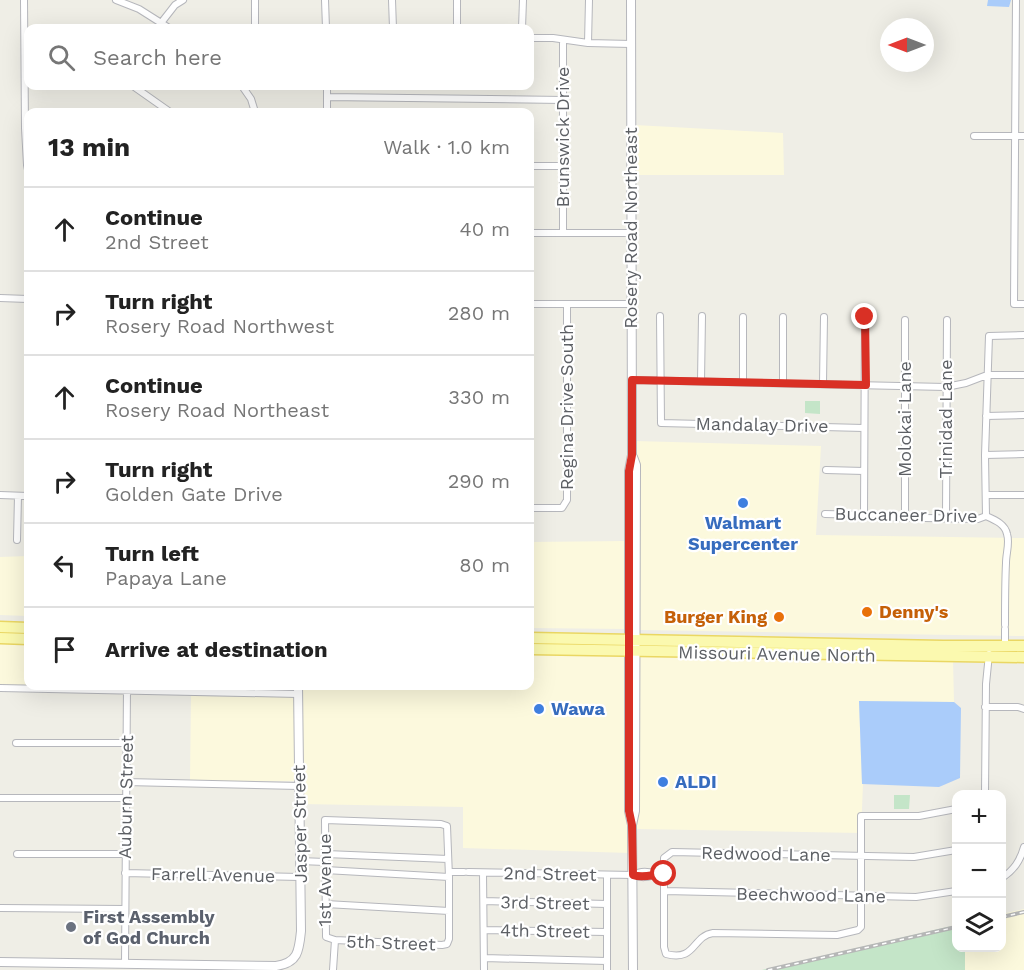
<!DOCTYPE html>
<html lang="en">
<head>
<meta charset="utf-8">
<style>
	:root { --surface:#fff; --page:#f6f6f6; --text:#222; --muted:#767676; --line:#e0e0e0 }
	body { margin:0; font-family:"Work Sans",sans-serif; background:var(--page); color:var(--text) }
	.controls { position:absolute; right:18px; bottom:18px; display:grid; overflow:hidden; border-radius:12px; box-shadow:0 6px 24px #0002 }
	.controls button { width:54px; height:54px; display:grid; place-items:center; padding:0; border:0; border-bottom:2px solid var(--line); background:var(--surface); color:var(--text); font:30px sans-serif }
	.compass { position:absolute; left:880px; top:18px; width:54px; height:54px; border-radius:50%; background:var(--surface); box-shadow:0 6px 24px #0002; rotate:270deg }
	.stop { position:absolute; width:18px; height:18px; margin:-14px; border:4px solid #d93025; border-radius:50%; background:#fff }
	.stop.end { background:#d93025; border-color:#fff; box-shadow:0 2px 6px #0008 }
	.list { margin:0; padding:0; list-style:none }
	h2 { display:flex; justify-content:space-between; align-items:center; height:78px; margin:0; padding:0 24px; font-size:26px }
	h2 small { font-size:20px; font-weight:400; color:var(--muted) }
	.list li { display:grid; grid-template-columns:39px 1fr auto; gap:18px; align-items:center; box-sizing:border-box; height:84px; padding:0 24px; border-top:2px solid var(--line) }
	.list b { display:block; font-size:22px; white-space:nowrap }
	.list p { margin:0; font-size:20px; white-space:nowrap; color:var(--muted) }
	.list em { font-size:20px; font-style:normal; color:var(--muted) }
	.icon { flex:none; width:33px; height:33px; fill:none; stroke:currentColor; stroke-width:2; stroke-linecap:round; stroke-linejoin:round }
	.map { position:relative; flex:none; width:1024px; height:970px; overflow:hidden }
	.search { position:absolute; background:var(--surface); box-shadow:0 6px 24px #0002; left:24px; top:24px; width:510px; height:66px; display:flex; align-items:center; gap:15px; box-sizing:border-box; padding:0 21px; border-radius:12px; color:var(--muted); font-size:22px }
	.panel { position:absolute; background:var(--surface); box-shadow:0 6px 24px #0002; left:24px; top:108px; width:510px; height:582px; border-radius:12px }
	.map>svg:first-child { display:block }
</style>
</head>
<body>
<div class="map">
<svg width="1024" height="970" viewBox="0 0 1024 970">
	<rect width="100%" height="100%" fill="#efeee6"/>
	<path fill="#fcf9dd" d="M635,125l148,8 1,42h-149z
		M635,441l186,5 -5,89 208,3v98l-385,-6z
		M626,493v136l-96,-1v-86l94,-1z
		M28,556v60l-28,-1v-58z
		M0,643h28v43h96v2l-124,-3z
		M530,651l96,3 -1,66 5,133 -167,-5v-41l-161,-3 -1,-118h229z
		M638,654l315,6 1,42 -95,-1 3,83h1l-2,49 -224,-4 -1,24v-28l3,-28z
		M131,686h164v5l-164,-2z
		M191,696l104,1 1,84h-106z
		M1024,909v61h-59v-22h37v-34z"/>
	<path fill="#c4e5c8" d="M805,401h15v13l-15,-1z
		M894,795h16l-1,14h-15z
		M956,925v23h9v22h-203z"/>
	<path fill="#aaccfa" d="M988,0h23l-2,7 -22,-1z
		M859,701l95,1 7,6 -1,70 -21,9 -77,-3z"/>
	<g fill="none" stroke-linecap="round" stroke-linejoin="round">
		<g stroke="#b6b7bc" stroke-width="8">
			<path id="minor" d="M24,0l1,128 2,37 1,5
				M116,0l23,9 30,19
				M255,0v28
				M325,0l1,28
				M392,0l1,28
				M457,0v28
				M1016,0l-2,304h10
				M161,23l14,-18 8,-5
				M522,28l1,-28
				M530,38h23l35,5 43,1
				M563,40v193
				M588,43l1,-43
				M133,86l37,26
				M242,86l9,13 4,13
				M327,86v26
				M327,97l237,3
				M974,136h50
				M530,166h33
				M530,233h102
				M0,298l28,1
				M530,304h102
				M660,316l1,107 203,5
				M743,317v65
				M905,320v198
				M632,380l314,7 20,-4 21,-8h37
				M701,381l1,-65
				M783,383v-66
				M823,383l1,-66
				M986,416l38,-1
				M985,455l39,-1
				M826,470l38,1
				M0,495l28,1
				M986,495h38
				M530,508h32l5,-8v-196
				M825,514l39,1 8,2 106,2 8,-3
				M864,515l1,-198
				M986,516l-1,-61 4,-119 35,-1
				M986,516c9,4 19,8 21,18 3,9 -1,19 -1,29 -1,20 -1,42 -1,62
				M946,519l1,-199
				M17,540l1,-44
				M1005,647v-18
				M0,688l298,6
				M985,707h33l6,2
				M16,743h111
				M126,782l173,4
				M985,794l1,-110 3,-30
				M0,798h126
				M956,809l-37,7h-58v111l-3,3 -21,5 -124,-2c-21,3 -17,29 -47,21l-2,-7v-89l8,-6 242,5 42,-7
				M325,820l116,4 6,2 2,51v62l-2,5 -5,1 -107,-5 -9,-3z
				M17,854h108
				M326,854l122,5
				M300,861l25,1
				M325,870l124,7
				M449,872h15
				M468,872l165,3c7,3 16,3 23,-1
				M125,873l175,4
				M483,873l1,97
				M633,875c9,-5 16,-3 25,-1
				M607,876v94
				M1002,878c12,-8 18,-17 22,-31
				M665,891l251,6 40,-6
				M484,901l123,3
				M326,904l123,7
				M0,908l125,1
				M484,930l123,2
				M484,958l123,3
				M125,964l2,-278
				M333,970l2,-30"/>
		</g>
		<g stroke="#b6b7bc" stroke-width="10">
			<path id="tertiary" d="M631,0l1,455 -3,16v340l3,14
				M633,457l3,8 -1,346 -3,14 1,145
				M0,962l276,4c22,-3 23,-15 25,-35l-3,-245"/>
		</g>
		<g stroke="#ead763" stroke-width="13">
			<path id="primary" d="M0,627l28,1
				M0,638l28,1
				M530,638l413,8h81
				M530,649l494,8"/>
		</g>
		<use href="#minor" stroke="#fff" stroke-width="6"/>
		<use href="#tertiary" stroke="#fff" stroke-width="8"/>
		<use href="#primary" stroke="#fbf9af" stroke-width="10"/>
		<g stroke="#b6b7b7" stroke-width="4">
			<path id="rail" d="M1002,917l22,-5
				M768,970l188,-43"/>
		</g>
		<use href="#rail" stroke="#fff" stroke-width="1.5" stroke-dasharray="4.5" stroke-linecap="butt"/>
	</g>
	<g fill="none" stroke-linecap="round" stroke-linejoin="round">
		<path stroke="#d93025" stroke-width="8" d="M664,874c-11,0 -20,5 -31,1l-1,-50 -3,-14v-340l3,-16v-75l234,5 -1,-68"/>
	</g>
	<g fill="#3f7fe0" stroke="#fff" stroke-width="2">
		<circle cx="743" cy="503" r="6"/>
		<circle cx="539" cy="709" r="6"/>
		<circle cx="663" cy="782" r="6"/>
	</g>
	<g fill="#e8710a" stroke="#fff" stroke-width="2">
		<circle cx="867" cy="612" r="6"/>
		<circle cx="779" cy="617" r="6"/>
	</g>
	<circle fill="#6b7280" stroke="#fff" stroke-width="2" cx="71" cy="927" r="6"/>
	<g text-anchor="middle" stroke-width="4.5" stroke-linejoin="round" paint-order="stroke">
		<g font-size="18" fill="#5d6065" stroke="#fff">
			<text transform="translate(563 137) rotate(-90)" y="6">Brunswick Drive</text>
			<text transform="translate(631 228) rotate(-90)" y="6">Rosery Road Northeast</text>
			<text transform="translate(567 407) rotate(-90)" y="6">Regina Drive South</text>
			<text transform="translate(905 419) rotate(-90)" y="6">Molokai Lane</text>
			<text transform="translate(946 419) rotate(-90)" y="6">Trinidad Lane</text>
			<text transform="translate(762 425) rotate(1)" y="6">Mandalay Drive</text>
			<text transform="translate(906 515) rotate(1)" y="6">Buccaneer Drive</text>
			<text transform="translate(777 654) rotate(1)" y="6">Missouri Avenue North</text>
			<text transform="translate(126 797) rotate(-89)" y="6">Auburn Street</text>
			<text transform="translate(300 824) rotate(-91)" y="6">Jasper Street</text>
			<text transform="translate(766 854) rotate(1)" y="6">Redwood Lane</text>
			<text transform="translate(550 874) rotate(1)" y="6">2nd Street</text>
			<text transform="translate(213 875) rotate(1)" y="6">Farrell Avenue</text>
			<text transform="translate(325 880) rotate(-90)" y="6">1st Avenue</text>
			<text transform="translate(811 895) rotate(1)" y="6">Beechwood Lane</text>
			<text transform="translate(545 903) rotate(1)" y="6">3rd Street</text>
			<text transform="translate(545 931) rotate(1)" y="6">4th Street</text>
			<text transform="translate(391 943) rotate(2)" y="6">5th Street</text>
		</g>
		<g font-size="18" font-weight="bold" fill="#366cbe" stroke="#fff" text-anchor="start">
			<text x="743" y="529" text-anchor="middle">Walmart<tspan x="743" dy="21">Supercenter</tspan></text>
			<text x="551" y="715">Wawa</text>
			<text x="675" y="788">ALDI</text>
		</g>
		<g font-size="18" font-weight="bold" fill="#c56008" stroke="#fff" text-anchor="start">
			<text x="879" y="618">Denny's</text>
			<text x="767" y="623" text-anchor="end">Burger King</text>
		</g>
		<g font-size="18" font-weight="bold" fill="#5b616d" stroke="#fff" text-anchor="start">
			<text x="83" y="923">First Assembly<tspan x="83" dy="21">of God Church</tspan></text>
		</g>
	</g>
</svg>
<div class="controls">
<button>+</button>
<button>−</button>
<button><svg class="icon" aria-label="layers" viewBox="0 0 24 24"><path d="M12 4l9 5-9 5-9-5zM3 14l9 5 9-5"/></svg></button>
</div>
<svg class="compass" viewBox="-18 -18 36 36"><path d="M0-13l5 13h-10z" fill="#e53935"/><path d="M0 13l5-13h-10z" fill="#767676"/></svg>
<div class="stop" style="left:664px;top:874px"></div>
<div class="stop end" style="left:865px;top:317px"></div>
<div class="search"><svg class="icon" aria-label="search" viewBox="0 0 24 24"><circle cx="10" cy="10" r="6"/><path d="M15 15l6 6"/></svg>Search here</div>
<section class="panel">
<h2>13 min<small>Walk · 1.0 km</small></h2>
<ul class="list">
<li><svg class="icon" aria-label="ahead" viewBox="0 0 24 24"><path d="M12 20V5M6 11l6-6 6 6"/></svg><div><b>Continue</b><p>2nd Street</p></div><em>40 m</em></li>
<li><svg class="icon" aria-label="right" viewBox="0 0 24 24"><path d="M7 20v-9h11M14 6l5 5-5 5"/></svg><div><b>Turn right</b><p>Rosery Road Northwest</p></div><em>280 m</em></li>
<li><svg class="icon" aria-label="ahead" viewBox="0 0 24 24"><path d="M12 20V5M6 11l6-6 6 6"/></svg><div><b>Continue</b><p>Rosery Road Northeast</p></div><em>330 m</em></li>
<li><svg class="icon" aria-label="right" viewBox="0 0 24 24"><path d="M7 20v-9h11M14 6l5 5-5 5"/></svg><div><b>Turn right</b><p>Golden Gate Drive</p></div><em>290 m</em></li>
<li><svg class="icon" aria-label="left" viewBox="0 0 24 24"><path d="M17 20v-9H6M10 6l-5 5 5 5"/></svg><div><b>Turn left</b><p>Papaya Lane</p></div><em>80 m</em></li>
<li><svg class="icon" aria-label="arrive" viewBox="0 0 24 24"><path d="M6 21V4h12l-3 4 3 4H6"/></svg><div><b>Arrive at destination</b></div></li>
</ul>
</section>
</div>
</body>
</html>
